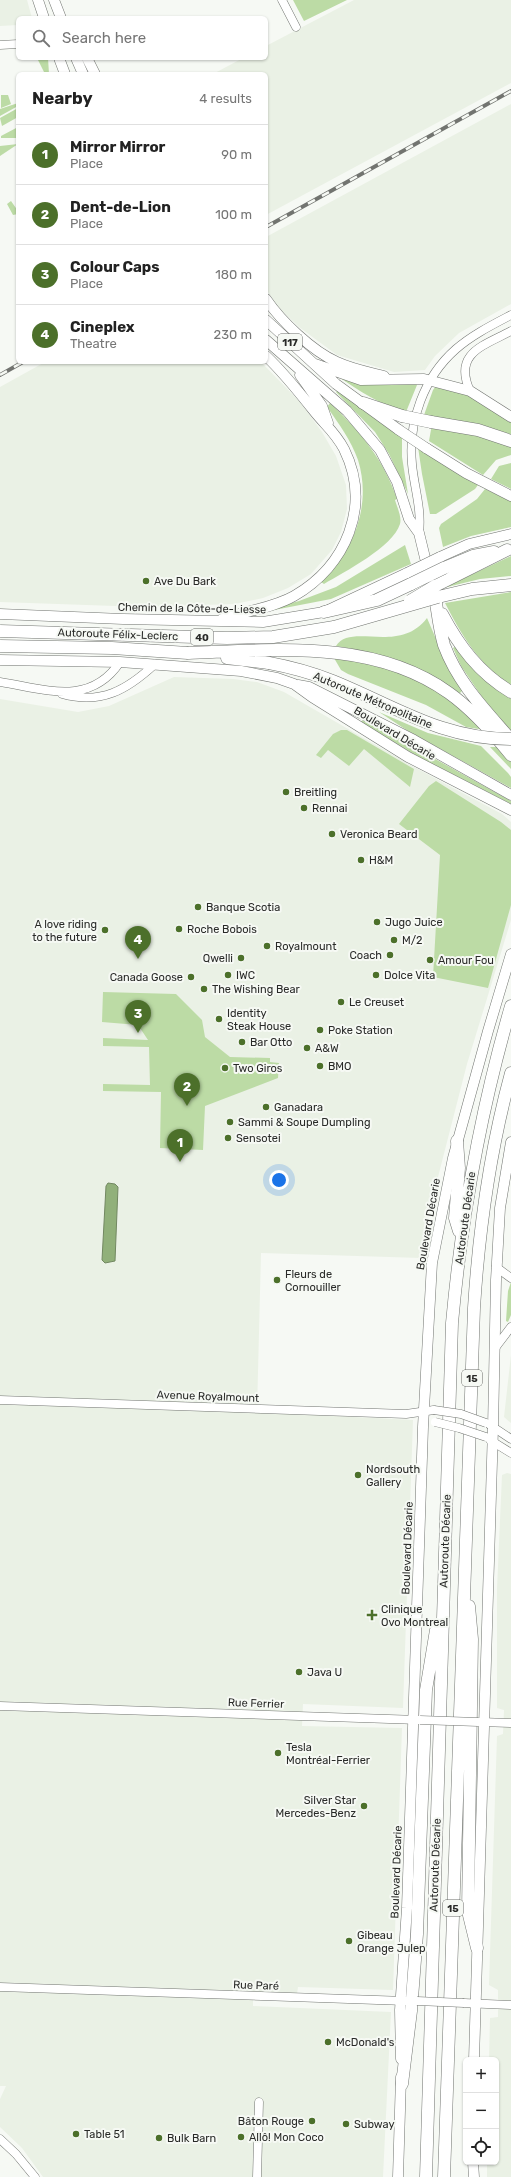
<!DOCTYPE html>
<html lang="en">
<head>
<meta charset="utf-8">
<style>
	:root { --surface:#fff; --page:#f2f2f2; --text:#222; --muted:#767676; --line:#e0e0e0; --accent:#4c702a }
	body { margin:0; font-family:Rubik,sans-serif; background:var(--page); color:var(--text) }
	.controls { position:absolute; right:12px; bottom:12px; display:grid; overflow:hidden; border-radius:6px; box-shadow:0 1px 3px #0004 }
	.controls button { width:36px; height:36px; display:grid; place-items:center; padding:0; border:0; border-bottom:1px solid var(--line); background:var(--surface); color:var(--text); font:20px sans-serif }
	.you { position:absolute; left:279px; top:1180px; width:14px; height:14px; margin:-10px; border:3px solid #fff; border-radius:50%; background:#1a73e8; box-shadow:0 0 0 6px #1a73e833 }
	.badge { display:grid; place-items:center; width:26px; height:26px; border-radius:50%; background:var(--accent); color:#fff; font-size:13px; font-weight:700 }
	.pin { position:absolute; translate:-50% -33px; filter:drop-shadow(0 1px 2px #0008) }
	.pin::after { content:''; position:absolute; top:21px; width:14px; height:12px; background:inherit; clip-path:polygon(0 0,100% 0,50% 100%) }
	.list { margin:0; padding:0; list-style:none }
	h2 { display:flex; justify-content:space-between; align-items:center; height:52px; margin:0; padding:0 16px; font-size:17px }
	h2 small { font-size:13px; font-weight:400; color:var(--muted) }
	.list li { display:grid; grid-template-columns:26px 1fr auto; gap:12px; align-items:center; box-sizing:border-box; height:60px; padding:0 16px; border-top:1px solid var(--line) }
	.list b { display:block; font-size:15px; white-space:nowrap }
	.list p { margin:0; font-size:13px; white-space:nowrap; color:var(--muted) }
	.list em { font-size:13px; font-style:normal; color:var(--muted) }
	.icon { flex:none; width:22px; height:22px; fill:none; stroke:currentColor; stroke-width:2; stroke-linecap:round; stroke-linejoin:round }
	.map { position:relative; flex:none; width:511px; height:2177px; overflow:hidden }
	.search { position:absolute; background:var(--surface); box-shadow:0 1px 3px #0004; left:16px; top:16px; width:252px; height:44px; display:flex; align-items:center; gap:10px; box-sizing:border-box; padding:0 14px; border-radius:6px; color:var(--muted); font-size:15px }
	.panel { position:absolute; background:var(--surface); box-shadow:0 1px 3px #0004; left:16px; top:72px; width:252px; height:292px; border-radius:6px }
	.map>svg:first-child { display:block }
</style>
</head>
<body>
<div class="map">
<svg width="511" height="2177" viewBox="0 0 511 2177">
	<rect width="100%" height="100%" fill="#f6f9f4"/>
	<path fill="#eaf1e5" d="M0,0h27l5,18h-14v7l-18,1z
		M354,0h157v83l-245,132v-141h-53l30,-16h23v-12z
		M511,104v200l-52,29 -24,23 -10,14 -31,2 -57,-17 -38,-28 -22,-21 -11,-17v-52z
		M45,362h216l39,40 22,30 14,24 10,29 1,24 -6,23 -9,18 -21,24 -23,14 -25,10 -28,6 -91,3 -144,-5v-215z
		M174,677l59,2 24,3 27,10 130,75 88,47 9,8v98l-44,144 -39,152 -7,42 -160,-5 -4,159 156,8 -10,288 -100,-4 -1,22 100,2 -9,262 -95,-3 -1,7 -44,-1v13l138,6 -8,165h-340l-21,-29 -22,-21v-28l6,-13h-6v-1387l78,13 31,-6z
		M511,1355v68l-7,-6z
		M507,1473l4,1v703h-24v-15h9v-102h-7l1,-42 8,-1v-27l-9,-5 8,-249 6,-2 1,-24 -7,-2v-119l5,-114z"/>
	<path fill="#bcdba5" d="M293,0h54l-43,21z
		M37,58h11l1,16h-4z
		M1,95h7l3,9 -10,4z
		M18,103v3l-18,10v-7z
		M18,108v9l-16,9 -2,-8z
		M18,127v11h-17v-2z
		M18,144l-18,12v-10z
		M11,201l7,10v3l-5,1 -6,-11z
		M337,376l79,7 1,2 -11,27c-26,-7 -46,-21 -69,-36z
		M436,386l25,5 50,29v15l-19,-6 -68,-14 9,-25z
		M338,390l64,46v21l6,37 -19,-40 -14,-22 -39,-40z
		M330,403c30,28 54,57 67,96l-2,1c2,7 7,17 5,24 -7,23 -56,48 -76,60l-3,-2c33,-32 51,-77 37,-122 -7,-20 -19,-36 -31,-53z
		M432,424l37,7 42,14v10l-15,5 -13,15 -54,-34z
		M418,447l60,38 -3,4 -39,25h-6l-8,-40z
		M511,463v26l-20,-10 8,-13z
		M485,489l26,12v26l-40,9 -28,11 -4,-19 2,-4 36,-25z
		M405,545l6,19 -7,3 -73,32 -62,12v-2l30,-8 37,-14z
		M511,556v20l-31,3 -37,9z
		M511,592v93c-32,-20 -49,-49 -66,-82z
		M427,618l16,37 20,35 -4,4c-37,-28 -77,-40 -123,-48 15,-24 63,9 91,-28z
		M456,646l34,37 21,16v33l-29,-35 -21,-31 -8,-18z
		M334,658c40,5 83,15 116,41 12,10 23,20 35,31l-19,-3 -40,-22 -78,-31 -7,-4z
		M379,712l49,21 53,13 27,27 3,4v11l-103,-57z
		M363,719l148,82v3l-96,-49 -54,-33z
		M341,730h6l67,39 -4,18 -46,-38 -15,17 -21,-16 -7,8 -5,-3 17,-21z
		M490,747h8l13,15v7z
		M436,781l65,41 10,8v75l-23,83 -55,-11 7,-122 -41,-31 30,-38z
		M103,992l73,2 26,26 3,17 25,20 40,1v4l9,1 -1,15 -73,28 -2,44 -43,-2 1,-56 -58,-1v-7l47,1 -1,-38 -46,-1v-8l45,2 -10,-15 -36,-3z
		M511,1282v33l-3,7 -2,-1 2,-30z"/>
	<path fill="#91b07a" stroke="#728861" d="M108,1183l7,1 3,3 -3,74 -10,2 -3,-3 4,-74z"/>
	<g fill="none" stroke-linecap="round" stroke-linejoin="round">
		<g stroke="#727571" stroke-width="9">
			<path id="minor" d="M282,0l14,27
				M0,45l18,-1
				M470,391c-17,-38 13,-45 41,-60
				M419,533c3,-24 -5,-46 -7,-69 -4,-43 12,-87 44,-115 16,-14 36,-24 55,-34
				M0,682c45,7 90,25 120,-20
				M62,694c39,11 65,-4 93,-30
				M496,1267l15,11
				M495,1348l16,-21
				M0,1400l406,14 28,-4
				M490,1425l21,14
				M490,1440l21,13
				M0,1706l419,14
				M480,1722l31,1
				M0,1987l406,14
				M464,2003l47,2
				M0,2139l16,15 19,23
				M257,2177l2,-75"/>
		</g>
		<g stroke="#727571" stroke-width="11">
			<path id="major" d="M38,0l6,18
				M54,0l7,18
				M59,58l6,16
				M76,58l7,16
				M87,58l8,16
				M266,299c15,22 46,52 71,63 15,7 31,10 47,14
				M266,320l70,64 63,46
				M266,340l81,71 33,39 17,32 12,37 10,14 15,62
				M315,364l46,16 63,-1 46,12 41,26
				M300,375l22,31 6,17
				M426,448l40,25 45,23
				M440,557l29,-13 42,-10
				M0,614l123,5 140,3 61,-10 83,-39
				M222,619c23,-8 51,-11 72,-23 52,-30 78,-90 50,-147 -9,-17 -19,-24 -30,-38 -15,-19 -30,-38 -48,-55
				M0,660l120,2 121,9 36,7 17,6 18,13 96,60 103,53
				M298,685l11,2 105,53 97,55
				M401,2059l-1,-49 7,-102 16,-481 9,-164 21,-105 35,-127 23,-77
				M474,2060l19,-632 3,-148 4,-72 11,-66
				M473,2162l1,15
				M398,2177l3,-100"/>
		</g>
		<g stroke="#727571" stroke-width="13">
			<path id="highway" d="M363,403l39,13
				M431,422l47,8 33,11
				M444,568l29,-12 21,-4
				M435,586l72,-36
				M438,597l34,-8 39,-4
				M436,603c2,13 4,29 8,42 14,38 41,65 67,95
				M324,612l53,-12 34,-16
				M442,614c17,32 37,59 69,78
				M188,653c88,-3 186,-14 261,40 24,17 44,40 62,62
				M227,658l42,5
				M457,1141l2,27 -4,50 4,13
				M469,1606l3,33 -4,272 9,37
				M402,2084l9,-73 6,-77 9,-244 10,-60
				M426,2177l26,-854c10,-110 28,-211 59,-317
				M444,2177l30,-869c5,-79 16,-158 37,-235"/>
		</g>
		<use href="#minor" stroke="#fff" stroke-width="8"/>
		<use href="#major" stroke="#fff" stroke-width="10"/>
		<use href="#highway" stroke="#fff" stroke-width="12"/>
		<g stroke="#727470" stroke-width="4">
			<path id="rail" d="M266,227l245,-136
				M0,375l23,-13"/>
		</g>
		<use href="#rail" stroke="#f6f9f4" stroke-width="2.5" stroke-dasharray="8" stroke-linecap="butt"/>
		<g stroke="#727571" stroke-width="9" stroke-linecap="butt">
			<path id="minor-bridge" d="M434,1410l27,4 25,9
				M435,1422l24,6 27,9
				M420,1720l58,2
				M417,2001l47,2"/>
		</g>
		<g stroke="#727571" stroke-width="11" stroke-linecap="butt">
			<path id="major-bridge" d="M399,430l27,18
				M407,573l33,-16"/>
		</g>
		<g stroke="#727571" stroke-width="13" stroke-linecap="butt">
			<path id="highway-bridge" d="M402,416l29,6
				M411,584l33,-16
				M410,601l25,-15
				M0,631l227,7 46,-1 61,-10 104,-30
				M0,646l112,2 76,5
				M269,663c22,4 43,10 64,18 62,25 108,58 178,58"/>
		</g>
		<use href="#minor-bridge" stroke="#fff" stroke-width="8"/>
		<use href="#major-bridge" stroke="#fff" stroke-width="10"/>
		<use href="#highway-bridge" stroke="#fff" stroke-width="12"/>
	</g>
	<g fill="#4c702a" stroke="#f6f9f4" stroke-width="1.5">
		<circle cx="146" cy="581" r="4"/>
		<circle cx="286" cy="792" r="4"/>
		<circle cx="304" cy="808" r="4"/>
		<circle cx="332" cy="834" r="4"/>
		<circle cx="361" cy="860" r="4"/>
		<circle cx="198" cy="907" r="4"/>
		<circle cx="377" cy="922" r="4"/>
		<circle cx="179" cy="929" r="4"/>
		<circle cx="105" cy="930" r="4"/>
		<circle cx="394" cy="940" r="4"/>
		<circle cx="267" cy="946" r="4"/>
		<circle cx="390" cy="955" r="4"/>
		<circle cx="241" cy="958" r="4"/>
		<circle cx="430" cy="960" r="4"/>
		<circle cx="228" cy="975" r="4"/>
		<circle cx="376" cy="975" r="4"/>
		<circle cx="191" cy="977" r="4"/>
		<circle cx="204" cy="989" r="4"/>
		<circle cx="341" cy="1002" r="4"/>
		<circle cx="219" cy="1019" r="4"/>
		<circle cx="320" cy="1030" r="4"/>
		<circle cx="242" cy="1042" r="4"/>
		<circle cx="307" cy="1048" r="4"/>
		<circle cx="320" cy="1066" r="4"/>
		<circle cx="225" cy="1068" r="4"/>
		<circle cx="266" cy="1107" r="4"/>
		<circle cx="230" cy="1122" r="4"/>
		<circle cx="228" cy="1138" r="4"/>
		<circle cx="277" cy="1280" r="4"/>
		<circle cx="358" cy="1475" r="4"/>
		<path d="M370 1609h4v4h4v4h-4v4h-4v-4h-4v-4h4z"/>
		<circle cx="299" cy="1672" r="4"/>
		<circle cx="278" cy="1753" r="4"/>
		<circle cx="364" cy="1806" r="4"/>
		<circle cx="349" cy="1941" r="4"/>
		<circle cx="328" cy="2042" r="4"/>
		<circle cx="312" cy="2121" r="4"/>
		<circle cx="346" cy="2124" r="4"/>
		<circle cx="76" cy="2134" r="4"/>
		<circle cx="241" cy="2137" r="4"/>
		<circle cx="159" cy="2138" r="4"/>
	</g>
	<g text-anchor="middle" stroke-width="4" stroke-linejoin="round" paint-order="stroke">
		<g fill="#f6f9f4" stroke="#666865" stroke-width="1">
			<rect x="278" y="334" width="24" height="16" rx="3"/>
			<rect x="191" y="629" width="22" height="16" rx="3"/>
			<rect x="462" y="1370" width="20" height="16" rx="3"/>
			<rect x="443" y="1900" width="20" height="16" rx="3"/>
		</g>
		<g font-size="10" font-weight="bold" fill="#292a28">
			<text x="290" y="346">117</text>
			<text x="202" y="641">40</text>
			<text x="472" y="1382">15</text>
			<text x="453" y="1912">15</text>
		</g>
		<g font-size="11" fill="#292a28" stroke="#f6f9f4" text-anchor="start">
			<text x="154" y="585">Ave Du Bark</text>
			<text x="294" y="796">Breitling</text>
			<text x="312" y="812">Rennai</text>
			<text x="340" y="838">Veronica Beard</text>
			<text x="369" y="864">H&amp;M</text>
			<text x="206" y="911">Banque Scotia</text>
			<text x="385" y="926">Jugo Juice</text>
			<text x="97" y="928" text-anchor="end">A love riding<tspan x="97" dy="13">to the future</tspan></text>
			<text x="187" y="933">Roche Bobois</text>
			<text x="402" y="944">M/2</text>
			<text x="275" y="950">Royalmount</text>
			<text x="382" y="959" text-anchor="end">Coach</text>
			<text x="233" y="962" text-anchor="end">Qwelli</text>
			<text x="438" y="964">Amour Fou</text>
			<text x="236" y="979">IWC</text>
			<text x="384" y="979">Dolce Vita</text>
			<text x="183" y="981" text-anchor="end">Canada Goose</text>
			<text x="212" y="993">The Wishing Bear</text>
			<text x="349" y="1006">Le Creuset</text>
			<text x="227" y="1017">Identity<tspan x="227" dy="13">Steak House</tspan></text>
			<text x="328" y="1034">Poke Station</text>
			<text x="250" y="1046">Bar Otto</text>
			<text x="315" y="1052">A&amp;W</text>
			<text x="328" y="1070">BMO</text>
			<text x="233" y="1072">Two Giros</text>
			<text x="274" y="1111">Ganadara</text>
			<text x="238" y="1126">Sammi &amp; Soupe Dumpling</text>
			<text x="236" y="1142">Sensotei</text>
			<text x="285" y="1278">Fleurs de<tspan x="285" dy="13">Cornouiller</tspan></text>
			<text x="366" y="1473">Nordsouth<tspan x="366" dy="13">Gallery</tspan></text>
			<text x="381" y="1613">Clinique<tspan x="381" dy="13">Ovo Montreal</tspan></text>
			<text x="307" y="1676">Java U</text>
			<text x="286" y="1751">Tesla<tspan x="286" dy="13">Montréal-Ferrier</tspan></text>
			<text x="356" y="1804" text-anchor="end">Silver Star<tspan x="356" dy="13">Mercedes-Benz</tspan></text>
			<text x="357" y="1939">Gibeau<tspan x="357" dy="13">Orange Julep</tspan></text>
			<text x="336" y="2046">McDonald's</text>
			<text x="304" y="2125" text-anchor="end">Bâton Rouge</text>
			<text x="354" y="2128">Subway</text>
			<text x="84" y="2138">Table 51</text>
			<text x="249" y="2141">Allô! Mon Coco</text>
			<text x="167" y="2142">Bulk Barn</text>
		</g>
		<g font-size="11" fill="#292a28" stroke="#f6f9f4">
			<text transform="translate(192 608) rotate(1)" y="4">Chemin de la Côte-de-Liesse</text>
			<text transform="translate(118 634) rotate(2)" y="4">Autoroute Félix-Leclerc</text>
			<text transform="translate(373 700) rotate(23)" y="4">Autoroute Métropolitaine</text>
			<text transform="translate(395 733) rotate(31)" y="4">Boulevard Décarie</text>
			<text transform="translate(465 1218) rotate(-82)" y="4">Autoroute Décarie</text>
			<text transform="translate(428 1224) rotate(-80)" y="4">Boulevard Décarie</text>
			<text transform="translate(208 1396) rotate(2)" y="4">Avenue Royalmount</text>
			<text transform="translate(445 1541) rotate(-88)" y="4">Autoroute Décarie</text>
			<text transform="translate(407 1548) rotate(-88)" y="4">Boulevard Décarie</text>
			<text transform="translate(256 1703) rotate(2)" y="4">Rue Ferrier</text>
			<text transform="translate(435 1865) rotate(-88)" y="4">Autoroute Décarie</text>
			<text transform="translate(396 1872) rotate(-88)" y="4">Boulevard Décarie</text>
			<text transform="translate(256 1985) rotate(2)" y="4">Rue Paré</text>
		</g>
	</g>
</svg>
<div class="controls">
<button>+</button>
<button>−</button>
<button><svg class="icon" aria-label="locate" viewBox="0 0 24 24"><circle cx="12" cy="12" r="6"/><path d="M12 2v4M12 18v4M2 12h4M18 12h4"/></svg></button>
</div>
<div class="you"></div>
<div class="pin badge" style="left:180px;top:1162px">1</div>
<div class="pin badge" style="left:187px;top:1106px">2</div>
<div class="pin badge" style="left:138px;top:1033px">3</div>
<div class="pin badge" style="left:138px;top:959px">4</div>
<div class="search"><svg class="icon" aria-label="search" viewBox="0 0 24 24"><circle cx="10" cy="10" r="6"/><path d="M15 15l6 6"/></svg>Search here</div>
<section class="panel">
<h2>Nearby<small>4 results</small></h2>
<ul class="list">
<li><span class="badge">1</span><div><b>Mirror Mirror</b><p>Place</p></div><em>90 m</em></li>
<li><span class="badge">2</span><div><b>Dent-de-Lion</b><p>Place</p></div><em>100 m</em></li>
<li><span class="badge">3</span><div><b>Colour Caps</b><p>Place</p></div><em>180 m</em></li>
<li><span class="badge">4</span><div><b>Cineplex</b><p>Theatre</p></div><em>230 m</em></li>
</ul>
</section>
</div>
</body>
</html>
